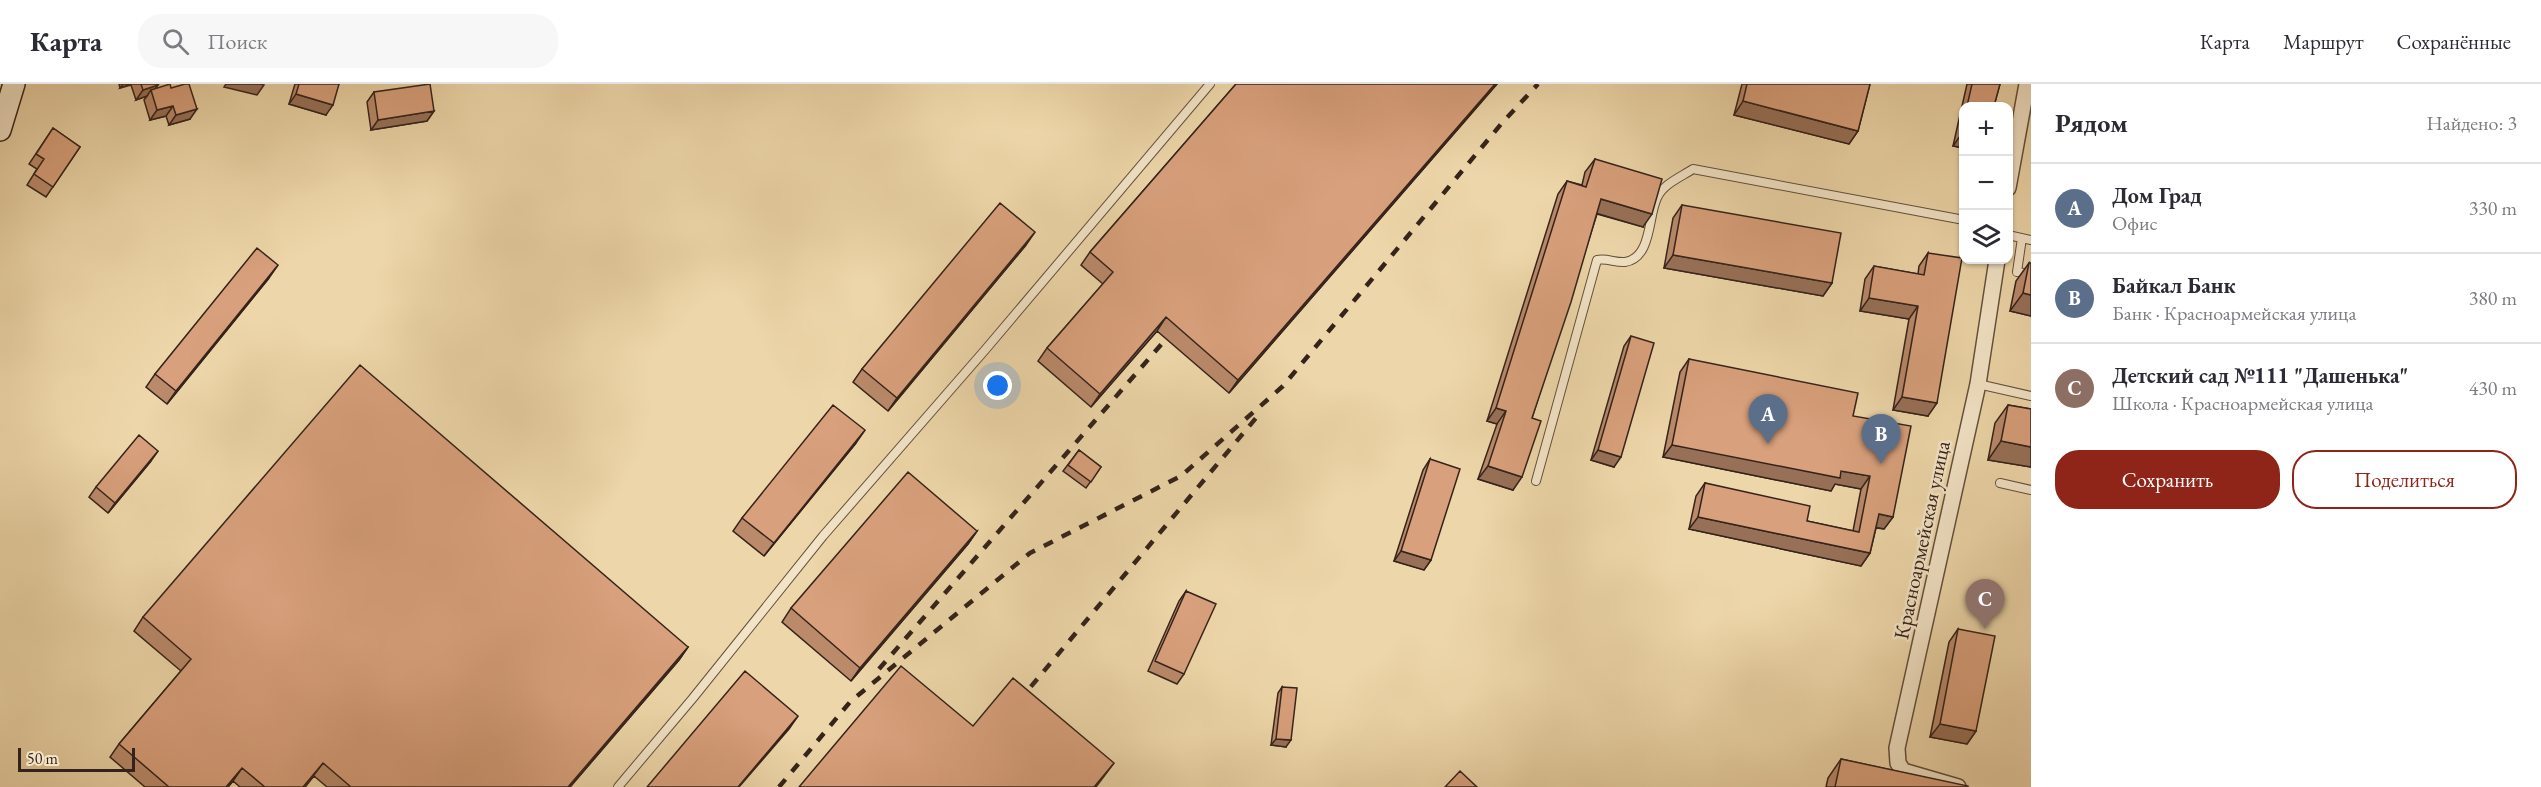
<!DOCTYPE html>
<html lang="ru">
<head>
<meta charset="utf-8">
<style>
	:root { --surface:#fff; --page:#f7f7f7; --text:#2b2b33; --muted:#7c7c81; --line:#e1e1e2; --accent:#8f2418 }
	body { margin:0; font-family:"EB Garamond",serif; background:var(--page); color:var(--text) }
	.controls { position:absolute; right:18px; top:18px; display:grid; overflow:hidden; border-radius:12px; box-shadow:0 2px 4px #0004 }
	.controls button { width:54px; height:54px; display:grid; place-items:center; padding:0; border:0; border-bottom:2px solid var(--line); background:var(--surface); color:var(--text); font:30px sans-serif }
	.scale { position:absolute; left:18px; bottom:15px; width:117px; box-sizing:border-box; padding-left:6px; border:3px solid #35231b; border-top:0; font-size:16px; line-height:21px; white-space:nowrap; color:#35231b; -webkit-text-stroke:4px #f3e4c7; paint-order:stroke }
	.you { position:absolute; left:998px; top:302px; width:21px; height:21px; margin:-15px; border:4px solid #fff; border-radius:50%; background:#1a73e8; box-shadow:0 0 0 9px #1a73e833 }
	.badge { display:grid; place-items:center; width:39px; height:39px; border-radius:50%; background:var(--accent); color:#fff; font-size:20px; font-weight:700 }
	.pin { position:absolute; translate:-50% -50px; filter:drop-shadow(0 2px 3px #0008) }
	.pin::after { content:''; position:absolute; top:32px; width:21px; height:18px; background:inherit; clip-path:polygon(0 0,100% 0,50% 100%) }
	.list { margin:0; padding:0; list-style:none }
	h2 { display:flex; justify-content:space-between; align-items:center; height:78px; margin:0; padding:0 24px; font-size:26px }
	h2 small { font-size:20px; font-weight:400; color:var(--muted) }
	.list li { display:grid; grid-template-columns:39px 1fr auto; gap:18px; align-items:center; box-sizing:border-box; height:90px; padding:0 24px; border-top:2px solid var(--line) }
	.list b { display:block; font-size:22px; white-space:nowrap }
	.list p { margin:0; font-size:20px; white-space:nowrap; color:var(--muted) }
	.list em { font-size:20px; font-style:normal; color:var(--muted) }
	.actions { display:flex; gap:12px; padding:18px 24px }
	.actions a { flex:1; padding:14px 0; border:2px solid var(--accent); border-radius:24px; text-align:center; font-size:21px; color:var(--accent) }
	.actions .main { background:var(--accent); color:#fff }
	.icon { flex:none; width:33px; height:33px; fill:none; stroke:currentColor; stroke-width:2; stroke-linecap:round; stroke-linejoin:round }
	.map { position:relative; flex:none; width:2031px; height:703px; overflow:hidden }
	header { display:flex; align-items:center; gap:36px; box-sizing:border-box; height:84px; padding:0 30px; background:var(--surface); border-bottom:2px solid var(--line) }
	header strong { font-size:28px }
	nav { display:flex; gap:33px; margin-inline-start:auto; font-size:21px }
	.search { width:420px; height:54px; background:var(--page); display:flex; align-items:center; gap:15px; box-sizing:border-box; padding:0 21px; border-radius:24px; color:var(--muted); font-size:22px }
	main { display:flex }
	aside { flex:1; background:var(--surface) }
	.map>svg:first-child { display:block }
</style>
</head>
<body>
<header>
<strong>Карта</strong>
<div class="search"><svg class="icon" aria-label="search" viewBox="0 0 24 24"><circle cx="10" cy="10" r="6"/><path d="M15 15l6 6"/></svg>Поиск</div>
<nav><a>Карта</a><a>Маршрут</a><a>Сохранённые</a></nav>
</header>
<main>
<div class="map">
<svg width="2031" height="703" viewBox="0 0 2031 703">
	<rect width="100%" height="100%" fill="#edd6a9"/>
	<filter id="stains"><feTurbulence type="fractalNoise" baseFrequency=".00333" numOctaves="4"/><feColorMatrix values="0 0 0 0 .2 0 0 0 0 .09 0 0 0 0 .02 0 0 0 .5 -.17"/></filter>
	<radialGradient id="worn" r=".72"><stop offset=".6" stop-color="#630" stop-opacity="0"/><stop offset="1" stop-color="#630" stop-opacity=".3"/></radialGradient>
	<g fill="none" stroke-linecap="round" stroke-linejoin="round">
		<g stroke="#63503e" stroke-width="10">
			<path id="service" d="M2008,151l23,5
				M2022,154l-5,34 14,2
				M1978,300l53,12
				M1536,397l61,-221c10,-2 19,3 28,2 27,-4 23,-46 32,-64 6,-14 24,-21 36,-29l271,51
				M2000,399l31,7
				M618,703l75,-89 130,-162 162,-186 225,-266"/>
		</g>
		<g stroke="#63503e" stroke-width="18">
			<path id="minor" d="M2008,104l19,-104
				M1958,703l-55,-16 -5,-8 -1,-15 81,-364 19,-124"/>
		</g>
		<g stroke="#35231b" stroke-width="24">
			<path id="secondary" d="M0,46l14,-46"/>
		</g>
		<use href="#service" stroke="#f3e4c7" stroke-width="8"/>
		<use href="#minor" stroke="#f3e4c7" stroke-width="15"/>
		<use href="#secondary" stroke="#f3e4c7" stroke-width="21"/>
		<path stroke="#35231b" stroke-width="4.5" stroke-dasharray="10 10" stroke-linecap="butt" d="M879,585l287,-330
			M1018,618l238,-284
			M779,703l71,-85 180,-149 151,-77 102,-90 219,-263 36,-39"/>
	</g>
	<path fill="#ba8a6b" stroke="#35231b" stroke-width="1.5" d="M119,0h39l-2,4h15l19,31 -21,6 -3,-9 -16,4 -6,-20 3,-4 -11,4 -5,-15 -11,3z
		M295,0h44l-13,31 -37,-11z
		M1236,0h261l-268,309 -72,-62 -66,76 -53,-46 9,-13 56,-64 -22,-19 9,-13z
		M1742,0h128l-12,47 -9,13 -115,-29z
		M1967,0h33l-6,22h-30v42l-11,-2z
		M374,8l60,19 -7,10 -56,9 -4,-28z
		M53,44l27,19 -34,50 -19,-12 10,-16 -8,-5z
		M1595,75l48,68 -46,-13 -65,204 -19,72 -35,-11 19,-55 -10,-3 71,-227 9,-13 15,4 3,-13z
		M1682,121l150,78 -9,13 -159,-28 9,-50z
		M1026,161l-138,166 -35,-29 9,-13z
		M1928,169v163l-35,-6 16,-91 -49,-8 5,-32 9,-13 44,8 1,-8z
		M2029,179l2,53 -21,-5 6,-30z
		M269,194l-102,126 -21,-17 9,-13z
		M1631,252l-17,131 -23,-7 33,-114z
		M1689,275l164,57 40,101 -9,12 -8,-1 -6,25 -9,13 -172,-37 7,-33 9,-13 102,38 46,10 8,-42 -26,-5 -4,7 -168,-34 17,-85z
		M2008,321l23,4v58l-43,-7 7,-37z
		M856,359l-92,113 -31,-25 9,-13z
		M1079,366l22,17 -15,21 -23,-17z
		M1430,375l1,101 -7,10 -30,-9 29,-91z
		M151,377l-43,52 -19,-16 7,-10z
		M977,447l-9,13 -117,137 -69,-59 9,-14z
		M1186,507l-2,83 -7,10 -29,-13 31,-70z
		M143,533l545,30 -9,13 -109,127h-243l-13,-11 -9,11h-65l-7,-6 -5,6h-83l-35,-30 9,-13 62,-73 -47,-40z
		M1958,545l18,102 -9,13 -37,-7 19,-95z
		M1282,603l4,60 -15,-2 7,-52z
		M1841,675l127,28h-142l2,-9z"/>
	<path fill="#977057" stroke="#35231b" stroke-width="1.5" d="M123,0h8l-11,4z
		M226,0h34l4,1 -7,10 -33,-8z
		M1495,0h2l-268,309 9,-13z
		M158,1l-6,8 -1,-3 -4,6 -11,4 7,-10z
		M296,10l37,11 -7,10 -37,-11z
		M1743,17l115,30 -9,13 -115,-29z
		M173,22l-7,10 -16,4 7,-10z
		M197,25l-7,10 -21,6 7,-10z
		M434,27l-7,10 -56,9 7,-10z
		M1960,52l4,1v11l-11,-2z
		M1601,115l51,15 -9,13 -51,-15z
		M1035,148l-9,13 -138,166 9,-13z
		M1673,171l159,28 -9,13 -159,-28z
		M278,181l-9,13 -102,126 9,-13z
		M2023,209l8,2v21l-21,-5z
		M1869,214l49,8 -9,13 -49,-8z
		M1166,233l-9,14 -66,76 9,-13z
		M1902,313l35,6 -9,13 -35,-6z
		M1496,324l10,3 -9,13 -10,-3z
		M865,346l-9,13 -92,113 10,-13z
		M2001,357l30,6v20l-43,-7z
		M1672,361l169,26 29,5 -9,13 -26,-5 -4,7 -168,-34z
		M1598,366l23,7 -7,10 -23,-7z
		M158,367l-7,10 -43,52 7,-10z
		M1488,382l34,11 -9,13 -35,-11z
		M1879,430l14,3 -9,12 -14,-3z
		M1698,433l172,36 -9,13 -172,-37z
		M977,447l-9,13 -117,137 9,-13z
		M1401,467l30,9 -7,10 -30,-9z
		M688,563l-9,13 -109,127h-2z
		M798,632l-9,13 -50,58h-1z
		M1940,640l36,7 -9,13 -37,-7z
		M1276,655l15,1 -5,7 -15,-2z
		M323,679l-18,24h-2z
		M1114,679l-18,24h-2z
		M242,684l-9,13 -5,6h-2z"/>
	<path fill="#d8a07c" stroke="#35231b" stroke-width="1.5" d="M141,0h17v1l-15,5z
		M170,0l1,4 14,-4h4l8,25 -21,6 -3,-9 -16,4 -6,-20z
		M299,0h40l-6,21 -37,-11z
		M430,0l4,27 -56,9 -4,-28z
		M1236,0h259l-257,296 -72,-63 -66,77 -53,-46 66,-76 -23,-20z
		M1747,0h123l-12,47 -115,-30z
		M1972,0h28l-6,22h-27z
		M1964,36v17l-4,-1z
		M53,44l27,19 -27,40 -19,-13 10,-15 -8,-5z
		M1595,75l67,20 -10,35 -51,-15 -30,103 -39,116 9,3 -19,56 -34,-11 18,-55 -10,-3 71,-227 19,6z
		M1000,119l35,29 -138,166 -35,-29z
		M1682,121l159,28 -9,50 -159,-28z
		M257,164l21,17 -102,126 -21,-17z
		M1928,169l34,5 -25,145 -35,-6 16,-91 -49,-8 5,-32 50,9z
		M2029,179h2v32l-8,-2z
		M1631,252l23,7 -33,114 -23,-7z
		M1689,275l169,34 -5,23 58,10 -18,91 -14,-3 -9,39 -172,-36 7,-34 105,23 -3,15 52,11 11,-56 -29,-5 -1,7 -168,-33z
		M360,281l328,282 -120,140h-217l-28,-24 -20,24h-38l-23,-19 -16,19h-57l-50,-43 72,-85 -48,-42z
		M833,321l32,25 -91,113 -32,-25z
		M2008,321l23,4v38l-30,-6z
		M139,351l19,16 -43,52 -19,-16z
		M1079,366l22,17 -10,15 -23,-17z
		M1430,375l30,10 -29,91 -30,-9z
		M908,388l69,59 -117,137 -69,-60z
		M1186,507l30,13 -32,70 -29,-13z
		M1958,545l37,7 -19,95 -36,-7z
		M901,582l72,60 40,-48 101,85 -20,24h-295z
		M745,587l53,45 -60,71h-91z
		M1282,603l15,1 -6,52 -15,-1z
		M1841,675l127,27v1h-133z
		M1460,687l17,16h-32z"/>
	<g text-anchor="middle" stroke-width="5" stroke-linejoin="round" paint-order="stroke">
		<g font-size="21" fill="#35231b" stroke="#f3e4c7">
			<text transform="translate(1922 456) rotate(-78)" y="7">Красноармейская улица</text>
		</g>
	</g>
	<rect width="100%" height="100%" filter="url(#stains)"/>
	<rect width="100%" height="100%" fill="url(#worn)"/>
</svg>
<div class="controls">
<button>+</button>
<button>−</button>
<button><svg class="icon" aria-label="layers" viewBox="0 0 24 24"><path d="M12 4l9 5-9 5-9-5zM3 14l9 5 9-5"/></svg></button>
</div>
<div class="scale">50 m</div>
<div class="you"></div>
<div class="pin badge" style="left:1768px;top:360px;background:#5c6f8a">A</div>
<div class="pin badge" style="left:1881px;top:380px;background:#5c6f8a">B</div>
<div class="pin badge" style="left:1985px;top:545px;background:#8d6e63">C</div>
</div>
<aside>
<h2>Рядом<small>Найдено: 3</small></h2>
<ul class="list">
<li><span class="badge" style="background:#5c6f8a">A</span><div><b>Дом Град</b><p>Офис</p></div><em>330 m</em></li>
<li><span class="badge" style="background:#5c6f8a">B</span><div><b>Байкал Банк</b><p>Банк · Красноармейская улица</p></div><em>380 m</em></li>
<li><span class="badge" style="background:#8d6e63">C</span><div><b>Детский сад №111 &quot;Дашенька&quot;</b><p>Школа · Красноармейская улица</p></div><em>430 m</em></li>
</ul>
<div class="actions"><a class="main">Сохранить</a><a>Поделиться</a></div>
</aside>
</main>
</body>
</html>
